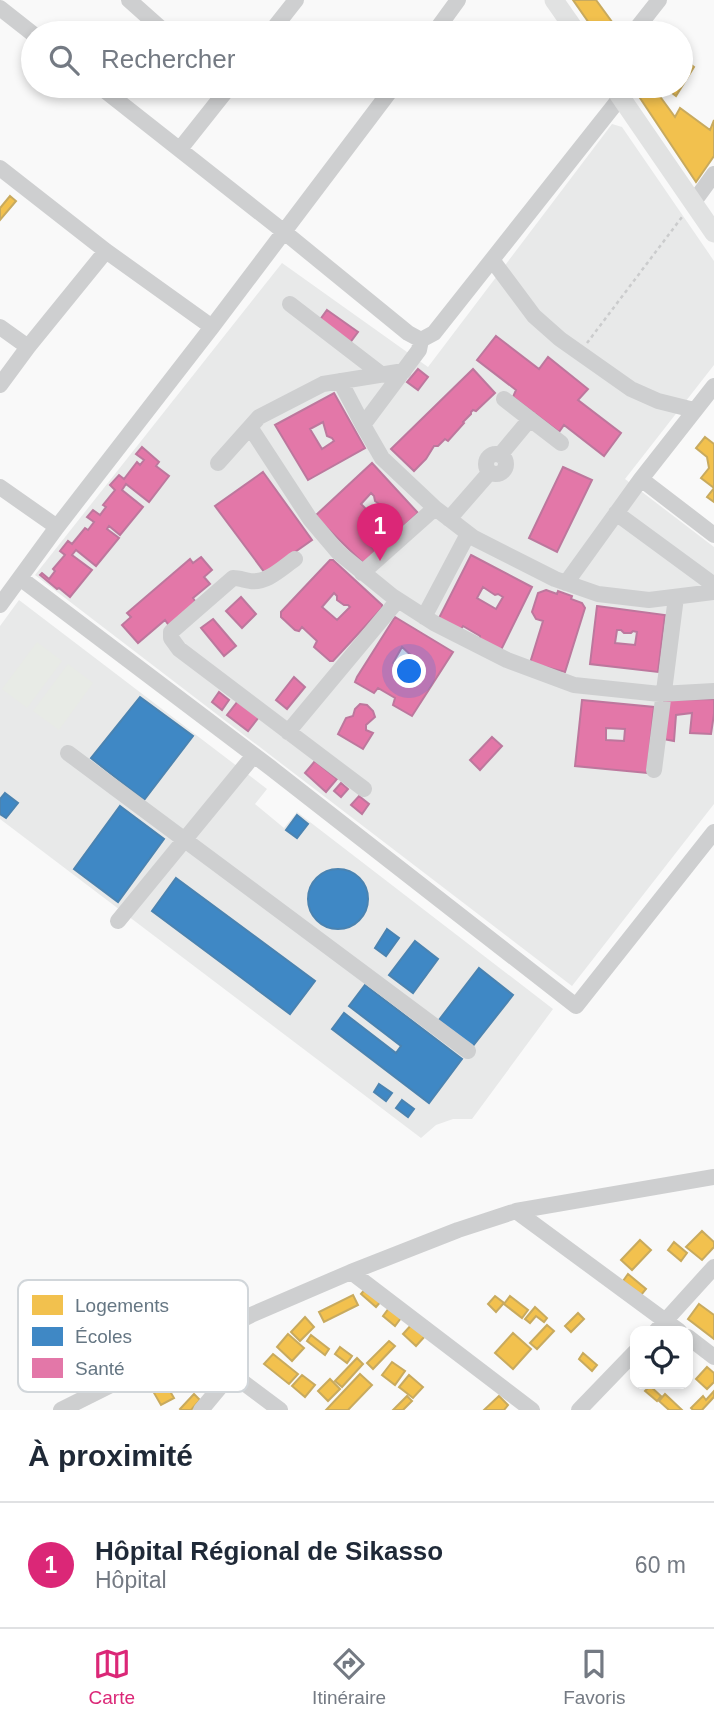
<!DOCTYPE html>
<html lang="fr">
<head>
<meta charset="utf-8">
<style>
	:root { --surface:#fff; --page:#f6f6f7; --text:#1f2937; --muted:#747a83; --line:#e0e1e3; --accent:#db2777 }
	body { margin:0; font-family:Helvetica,sans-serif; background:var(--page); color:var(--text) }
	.controls { position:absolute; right:21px; bottom:21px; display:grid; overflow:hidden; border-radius:14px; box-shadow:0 4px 10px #0003 }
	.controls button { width:63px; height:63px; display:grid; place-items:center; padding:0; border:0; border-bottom:2px solid var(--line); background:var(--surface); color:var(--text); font:35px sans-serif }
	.you { position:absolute; left:410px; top:672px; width:24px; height:24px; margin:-18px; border:5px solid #fff; border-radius:50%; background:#1a73e8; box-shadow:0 0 0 10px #1a73e833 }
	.badge { display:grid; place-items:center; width:46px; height:46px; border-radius:50%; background:var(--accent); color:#fff; font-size:23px; font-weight:700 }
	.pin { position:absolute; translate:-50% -58px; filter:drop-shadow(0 2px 4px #0008) }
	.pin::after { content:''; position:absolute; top:37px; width:24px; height:21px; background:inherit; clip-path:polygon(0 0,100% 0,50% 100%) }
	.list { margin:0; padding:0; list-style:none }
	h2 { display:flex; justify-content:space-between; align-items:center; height:91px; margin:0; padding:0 28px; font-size:30px }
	h2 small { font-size:23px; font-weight:400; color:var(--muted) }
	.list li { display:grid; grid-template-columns:46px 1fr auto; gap:21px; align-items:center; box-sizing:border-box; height:126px; padding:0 28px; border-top:2px solid var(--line) }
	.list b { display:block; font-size:26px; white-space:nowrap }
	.list p { margin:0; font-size:23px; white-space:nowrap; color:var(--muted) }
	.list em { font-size:23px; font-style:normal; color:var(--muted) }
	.icon { flex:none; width:38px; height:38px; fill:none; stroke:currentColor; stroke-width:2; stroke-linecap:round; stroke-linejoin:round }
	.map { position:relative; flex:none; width:714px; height:1410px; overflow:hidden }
	.search { position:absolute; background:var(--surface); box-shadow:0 4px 10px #0003; left:21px; right:21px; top:21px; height:77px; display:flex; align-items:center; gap:18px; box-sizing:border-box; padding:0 24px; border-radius:38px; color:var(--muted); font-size:26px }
	.sheet { height:217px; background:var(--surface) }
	nav { display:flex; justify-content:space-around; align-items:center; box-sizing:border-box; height:98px; border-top:2px solid var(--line); background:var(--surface); font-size:19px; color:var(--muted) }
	nav a { display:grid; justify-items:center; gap:4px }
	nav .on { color:var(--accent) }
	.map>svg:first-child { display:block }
</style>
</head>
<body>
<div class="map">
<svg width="714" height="1410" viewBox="0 0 714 1410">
	<rect width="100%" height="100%" fill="#f9f9f9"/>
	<path fill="#e8e9e9" d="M612,124l10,3 92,134v104l-89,114 89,68v257l-142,182 -537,-411 247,-312 146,104z
		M19,600l248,189 -12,15 29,24 13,-16 256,197 -81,110h-19l-17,6 -15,13 -421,-319v-193z"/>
	<path fill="#e8ebe6" d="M37,642l25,19 -35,47 -25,-19z
		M68,664l25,19 -34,47 -26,-19z"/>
	<path fill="#f2c14e" stroke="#c8aa5e" stroke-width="2" d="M573,0h23l19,26 -5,7h-14z
		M681,57l13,10 -18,29 -13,-10h18z
		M632,86h30l-6,5 19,26 5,-9 30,22 4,-10v36l-18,26z
		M10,196l6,5 -16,19v-12z
		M705,437l9,7v58l-7,-5 7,-9 -13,-10 8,-10 -2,-11 -11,-9z
		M702,1231l12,11v5l-12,13 -16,-13z
		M640,1240l11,10 -19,20 -11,-10z
		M674,1242l13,11 -6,8 -13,-11z
		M628,1274l18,15 -5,6 -18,-14z
		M367,1287l15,13 -6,7 -15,-13z
		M353,1295l5,10 -34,17 -5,-10z
		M495,1296l9,7 -8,9 -8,-8z
		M510,1296l18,14 -6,8 -18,-14z
		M699,1304l15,11v24l-26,-20z
		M535,1307l12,11 -3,4 -8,-6 -6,7 -5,-4z
		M389,1308l12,10 -6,8 -12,-10z
		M578,1313l6,6 -13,13 -6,-6z
		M305,1317l9,10 -14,14 -9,-9z
		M413,1323l13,12 -10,11 -13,-12z
		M547,1325l7,6 -17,18 -7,-6z
		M513,1333l18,16 -18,20 -18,-16z
		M288,1334l16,14 -12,13 -15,-14z
		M311,1335l18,14 -4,6 -18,-14z
		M389,1341l6,5 -22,23 -6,-6z
		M340,1347l12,9 -5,7 -12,-9z
		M583,1353l14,12 -5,6 -13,-12z
		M273,1354l25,20 -9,10 -25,-20z
		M357,1358l6,6 -21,23 -7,-6z
		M392,1362l13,9 -10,14 -13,-10z
		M707,1367l7,6v9l-7,7 -11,-10z
		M360,1374l12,11 -24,25h-22z
		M302,1375l13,10 -10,12 -13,-11z
		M409,1375l14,12 -10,11 -14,-11z
		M163,1379l11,19 -13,7 -11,-19z
		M330,1379l10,10 -12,12 -10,-10z
		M650,1386l11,10 -4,5 -12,-10z
		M714,1391v6l-12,13h-9l-2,-2 12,-12 3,4z
		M194,1394l6,6 -9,10h-10l-1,-1z
		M665,1394l17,16h-13l-10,-9z
		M407,1396l5,5 -9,9h-10z
		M499,1396l9,9 -4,5h-20z"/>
	<path fill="#3f88c5" stroke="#4a83b1" stroke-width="2" d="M140,697l53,39 -49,64 -53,-42z
		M5,793l13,10 -12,15 -6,-4v-15z
		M120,806l44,33 -46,63 -44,-33z
		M297,815l11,9 -11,14 -11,-8z
		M308 899a30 30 0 1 1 60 0a30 30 0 1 1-60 0Z
		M176,878l139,103 -25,33 -138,-103z
		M387,929l12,9 -13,18 -11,-8z
		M415,941l23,18 -25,34 -24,-18z
		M479,968l34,27 -41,52 -33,-27z
		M365,985l97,74 -33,44 -97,-74 12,-16 52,40 5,-7 -52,-40z
		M379,1084l13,9 -6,8 -12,-9z
		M402,1100l12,9 -6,8 -12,-9z"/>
	<path fill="#e377a8" stroke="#bd779d" stroke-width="2" fill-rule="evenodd" d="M327,310l31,22 -9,12 -30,-23z
		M496,336l43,33 9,-12 40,32 -10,11 43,33 -17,23 -40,-31 -5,7 -46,-35 3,-7 -39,-30z
		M418,369l10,8 -10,13 -11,-8z
		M473,369l22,24 -19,18 -3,-1 -2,2v2l-8,8 1,1 -16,18 -3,-2 -7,7h-4l-8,13 -12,12 -23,-22z
		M334,393l31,55 -57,32 -33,-55zM323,422l4,14 5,2 2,3 -12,8 -12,-20z
		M142,447l17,15 -3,4 13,10 -20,26 -23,-18 -4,6 21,17 -23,28 -11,-9 -2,3 12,9 -23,28 -20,-16 -4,5 20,15 -22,27 -11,-9 -2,1 -17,-14 2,-2 7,6 6,-8 -2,-2 12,-14 -5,-4 8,-10 4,3 13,-16 3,2 6,-8 -7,-5 6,-7 7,5 6,-8 -3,-2 12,-15 -5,-5 9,-10 5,4 13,-17 3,3 4,-5 -8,-6z
		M372,463l46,50 -54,51 -49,-48zM371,493l3,3 1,5 11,8 -10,10 -15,-15z
		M563,467l29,13 -35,72 -28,-14z
		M263,472l49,68 -47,33 -50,-67z
		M471,555l61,32 -32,65 -21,-11 1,-5 -17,-10 -4,6 -22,-10zM483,587l12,8 3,-1 5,3 -7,12 -19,-11z
		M201,557l11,13 -8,7 6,7 -17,14 4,6 -27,23 -5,-7 -27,23 -16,-18 9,-8 -4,-4 63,-54 3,4z
		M330,560h3l49,45v3l-49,53h-3l-16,-14 3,-6 -15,-14 -3,4 -4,-1 -14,-13v-5zM334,593l3,3v4l7,5h4l2,2 -13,13 -15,-13z
		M546,590l11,4 1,-3 14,5 -1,3 11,4 3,5 -20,64 -35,-9 13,-42 -7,-2 -4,-7 6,-19z
		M241,597l15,17 -14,14 -16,-17z
		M597,606l68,9 -7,57 -68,-8zM617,630h4l3,3h7l2,-2 4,1 -2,13 -20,-2z
		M395,617l58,35 -41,64 -19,-11 2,-7 -17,-10 -4,5 -19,-11 2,-5zM402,647l11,10 3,-1 4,3 -9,15 -18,-11z
		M213,619l23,27 -12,10 -23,-28z
		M294,677l11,10 -18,22 -11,-9z
		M219,692l10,8 -7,10 -10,-8z
		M714,699v15l-3,20 -21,-1 2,-20 -16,2 -2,26 -11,-2 1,-39z
		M582,700l72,7 -7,66 -72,-7zM606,728l19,1 -1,12 -18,-1z
		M238,701l21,16 -11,14 -21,-16z
		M360,704l7,1 6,6 2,6 -9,8v5l7,3 -10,16 -25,-15 8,-16 7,-2 2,-7z
		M492,737l10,9 -22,24 -10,-10z
		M315,761l22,18 -11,13 -21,-19z
		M341,783l7,6 -7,8 -7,-6z
		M359,796l10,8 -7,10 -11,-9z"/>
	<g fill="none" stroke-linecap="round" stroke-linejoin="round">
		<path stroke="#cbcccd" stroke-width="2.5" stroke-dasharray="3.5 3.5" stroke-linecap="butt" d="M587,343l95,-126"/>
		<path stroke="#cecfd0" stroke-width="16" d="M129,0l37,33
			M0,8l33,26
			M270,33l26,-33
			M434,33l24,-33
			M633,33l26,-33
			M99,86l184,145 125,102 13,7 13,-7 186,-235
			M180,149l50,-63
			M0,168l106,83 106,76
			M693,203l21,-29
			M493,261l41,55 26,23 71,50 27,12 36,9
			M290,304l91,70
			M0,327l28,20
			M340,381l23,44 19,33 53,50 39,30 81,41 43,15 51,6 65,-8
			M0,385l28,-38 78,-96
			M504,399l57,44
			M363,425l56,-75 2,-10
			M250,427l60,92 28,33 54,44 42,27 73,37 67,25 86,9 54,-3
			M486 464a10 10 0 1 1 20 0a10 10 0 1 1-20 0Z
			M500,455l30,-36
			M218,463l41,-46 64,-33 81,-13
			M641,479l73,56
			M0,487l57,40
			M616,513l98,72
			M449,519l41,-47
			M295,559c-13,9 -29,25 -45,22 -6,-1 -11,-3 -17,-3l-62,54v6l8,11 185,140
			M362,573l73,-65
			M20,578l251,190 305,238 138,-174
			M566,583l75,-104 73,-93
			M0,605l57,-78 155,-200 182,-241
			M424,617l44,-83
			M288,732l110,-132
			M68,753l400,298
			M654,770l22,-173
			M118,921l136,-166
			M516,1211l163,120
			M351,1272l181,138
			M656,1331l58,-64
			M688,1337l26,20
			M192,1344l88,66
			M61,1410l190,-95 100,-43 107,-42 58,-19 198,-34
			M201,1410l30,-36
			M579,1410l56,-58"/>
		<path stroke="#e1e2e2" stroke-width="19" d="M554,0l23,33
			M613,86l101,147"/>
	</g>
	<rect x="18" y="1280" width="230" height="112" rx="10" fill="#fff" stroke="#d1d6da" stroke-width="2"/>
	<rect x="32" y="1295" width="31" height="20" fill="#f2c14e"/>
	<rect x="32" y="1327" width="31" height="19" fill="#3f88c5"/>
	<rect x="32" y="1358" width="31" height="20" fill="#e377a8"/>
	<g font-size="19" fill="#657683">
		<text x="75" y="1312">Logements</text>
		<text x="75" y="1343">Écoles</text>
		<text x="75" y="1375">Santé</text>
	</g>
</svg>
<div class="controls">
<button><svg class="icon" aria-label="locate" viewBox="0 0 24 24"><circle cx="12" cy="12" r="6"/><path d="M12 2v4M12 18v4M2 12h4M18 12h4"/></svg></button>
</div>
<div class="you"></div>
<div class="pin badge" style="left:380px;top:561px">1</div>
<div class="search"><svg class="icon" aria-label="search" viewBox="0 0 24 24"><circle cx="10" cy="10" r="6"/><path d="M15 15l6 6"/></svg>Rechercher</div>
</div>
<section class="sheet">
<h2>À proximité<small></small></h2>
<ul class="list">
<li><span class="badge">1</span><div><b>Hôpital Régional de Sikasso</b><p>Hôpital</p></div><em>60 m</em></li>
</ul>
</section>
<nav>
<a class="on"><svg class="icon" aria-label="map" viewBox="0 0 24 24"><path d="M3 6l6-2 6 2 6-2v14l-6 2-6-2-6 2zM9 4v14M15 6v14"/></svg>Carte</a>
<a><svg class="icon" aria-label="directions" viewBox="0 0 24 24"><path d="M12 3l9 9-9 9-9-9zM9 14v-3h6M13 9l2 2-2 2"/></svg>Itinéraire</a>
<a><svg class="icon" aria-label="saved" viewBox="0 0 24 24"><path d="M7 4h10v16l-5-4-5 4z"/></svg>Favoris</a>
</nav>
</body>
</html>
